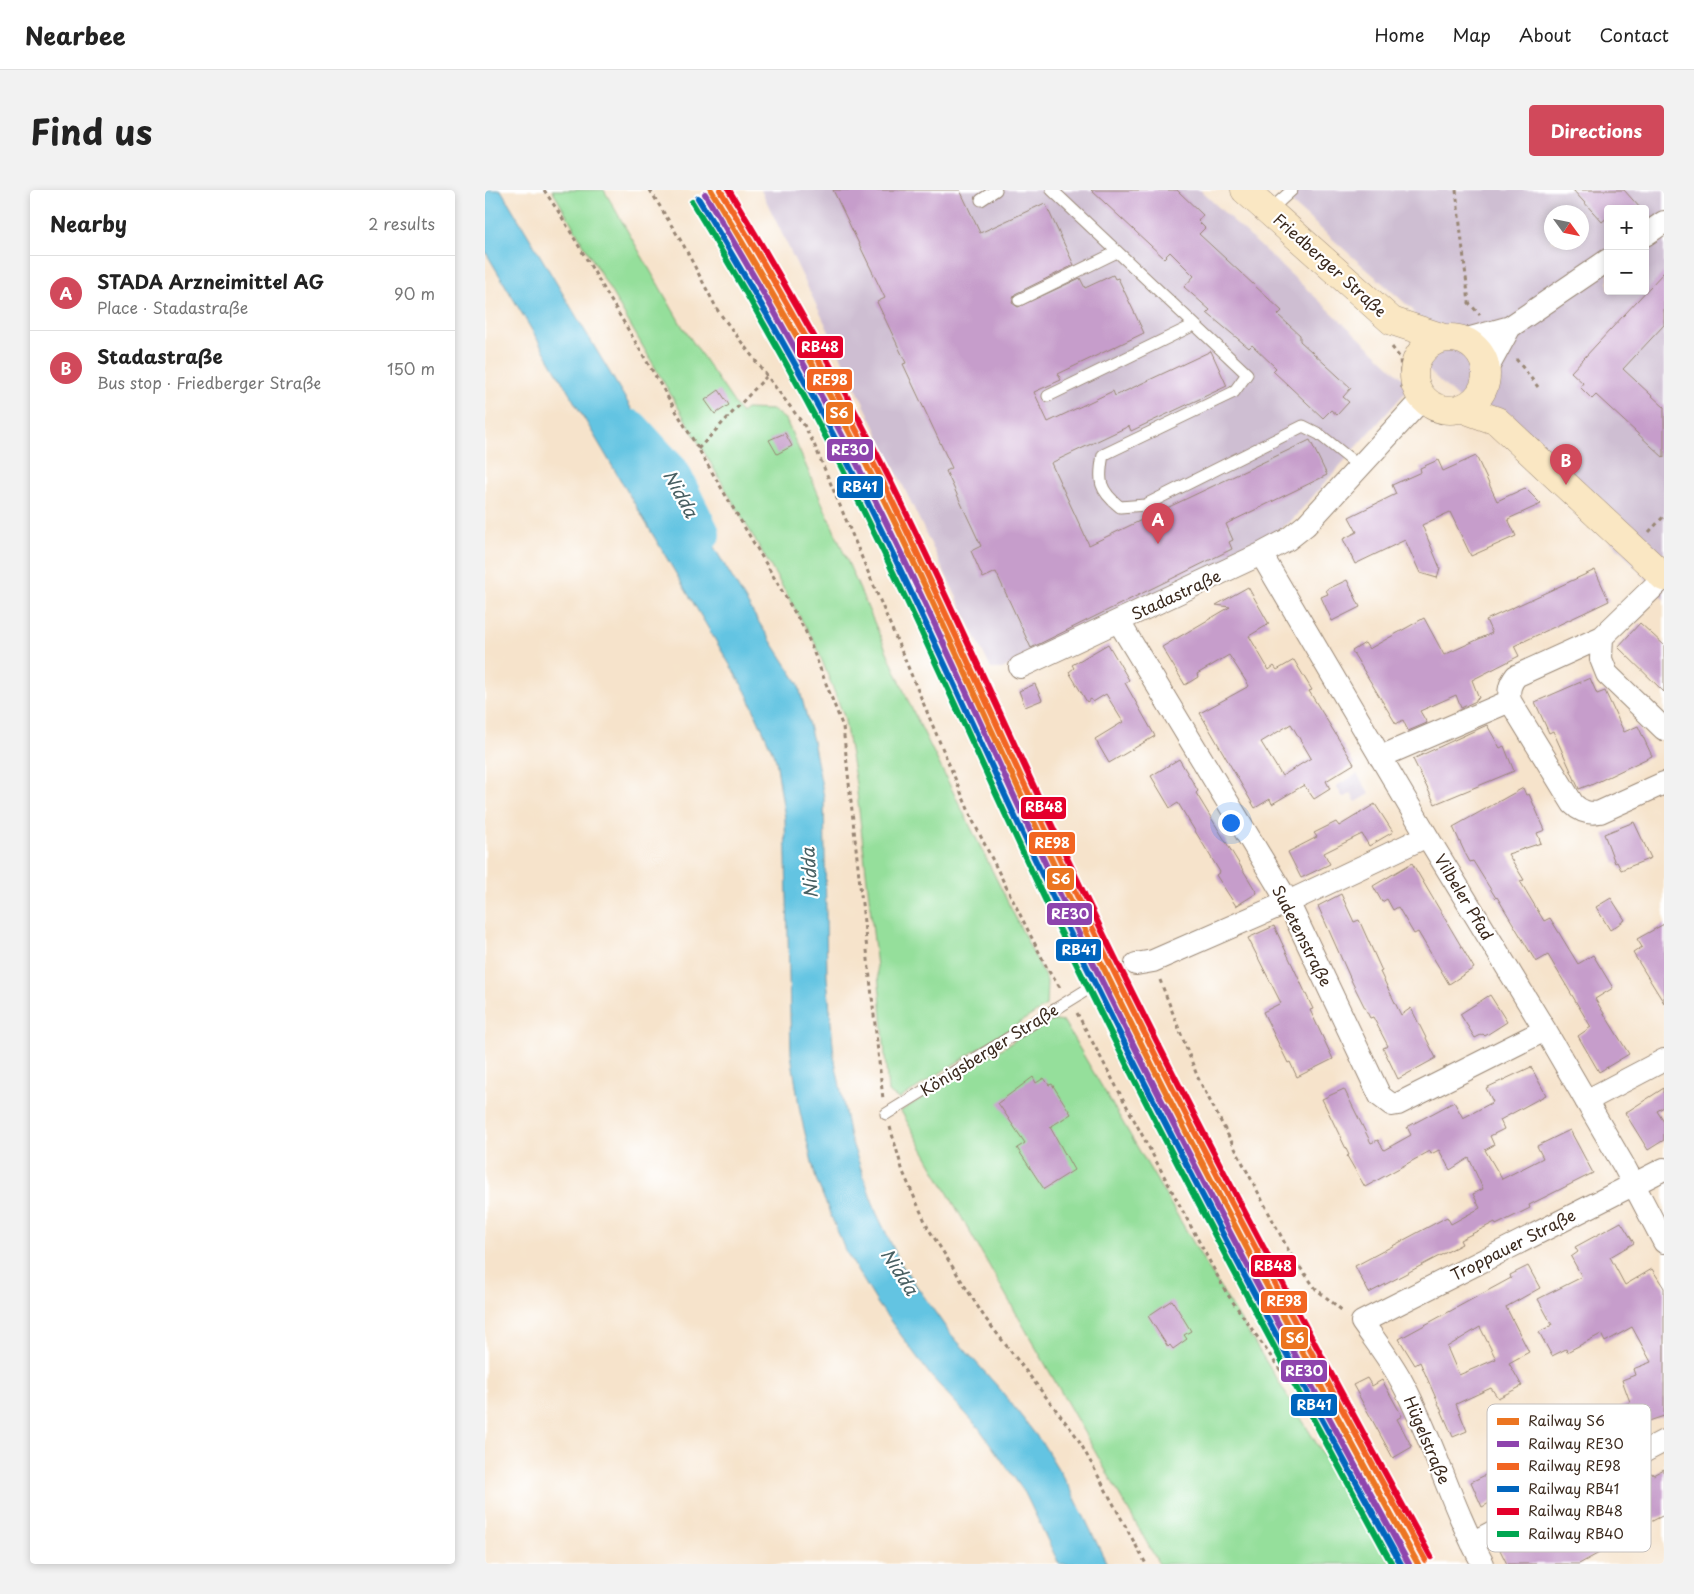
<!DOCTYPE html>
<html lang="en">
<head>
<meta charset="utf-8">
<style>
	:root { --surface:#fff; --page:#f2f2f2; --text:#222; --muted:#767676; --line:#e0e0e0; --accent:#d1495b }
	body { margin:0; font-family:"Playpen Sans",sans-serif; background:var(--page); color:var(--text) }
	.controls { position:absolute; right:15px; top:15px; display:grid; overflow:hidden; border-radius:5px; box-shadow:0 2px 8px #0003 }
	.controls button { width:45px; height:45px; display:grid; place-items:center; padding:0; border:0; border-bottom:1px solid var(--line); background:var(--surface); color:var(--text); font:25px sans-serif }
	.compass { position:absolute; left:1059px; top:15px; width:45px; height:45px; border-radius:50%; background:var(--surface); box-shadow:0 2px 8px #0003; rotate:123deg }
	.you { position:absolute; left:745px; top:632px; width:18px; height:18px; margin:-12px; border:4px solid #fff; border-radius:50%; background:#1a73e8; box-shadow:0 0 0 8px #1a73e833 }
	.badge { display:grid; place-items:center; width:32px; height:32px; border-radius:50%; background:var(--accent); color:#fff; font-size:16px; font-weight:700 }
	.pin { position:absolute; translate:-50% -41px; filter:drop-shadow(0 1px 2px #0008) }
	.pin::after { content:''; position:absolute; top:26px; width:18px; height:15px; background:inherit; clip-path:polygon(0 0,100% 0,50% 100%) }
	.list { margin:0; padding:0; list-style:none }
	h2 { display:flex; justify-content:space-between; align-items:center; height:65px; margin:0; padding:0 20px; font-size:21px }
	h2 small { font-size:16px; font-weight:400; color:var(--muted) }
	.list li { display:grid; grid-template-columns:32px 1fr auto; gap:15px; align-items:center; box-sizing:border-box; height:75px; padding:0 20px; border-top:1px solid var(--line) }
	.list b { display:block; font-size:19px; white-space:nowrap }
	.list p { margin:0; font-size:16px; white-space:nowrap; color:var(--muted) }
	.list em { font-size:16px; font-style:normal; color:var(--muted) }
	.map { position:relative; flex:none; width:1179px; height:1374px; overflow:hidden; border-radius:5px }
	header { display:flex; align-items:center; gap:30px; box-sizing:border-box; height:70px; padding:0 25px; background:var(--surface); border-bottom:1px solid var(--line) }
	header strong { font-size:24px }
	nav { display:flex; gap:28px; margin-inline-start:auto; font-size:18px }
	.intro { display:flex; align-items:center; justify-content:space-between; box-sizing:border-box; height:120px; padding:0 30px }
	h1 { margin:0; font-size:35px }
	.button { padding:12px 22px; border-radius:5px; background:var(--accent); color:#fff; font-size:18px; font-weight:700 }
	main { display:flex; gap:30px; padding:0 30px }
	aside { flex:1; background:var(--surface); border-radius:5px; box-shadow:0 2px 8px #0003 }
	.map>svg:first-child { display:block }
</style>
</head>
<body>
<header>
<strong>Nearbee</strong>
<nav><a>Home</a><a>Map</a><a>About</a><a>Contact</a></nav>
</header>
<div class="intro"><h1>Find us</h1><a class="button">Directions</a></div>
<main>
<aside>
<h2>Nearby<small>2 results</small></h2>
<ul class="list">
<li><span class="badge">A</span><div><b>STADA Arzneimittel AG</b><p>Place · Stadastraße</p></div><em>90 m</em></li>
<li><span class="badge">B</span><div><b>Stadastraße</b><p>Bus stop · Friedberger Straße</p></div><em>150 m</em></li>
</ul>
</aside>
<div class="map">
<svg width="1179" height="1374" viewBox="0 0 1179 1374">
	<rect width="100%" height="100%" fill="#fff"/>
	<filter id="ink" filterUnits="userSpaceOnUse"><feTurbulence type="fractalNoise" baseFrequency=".02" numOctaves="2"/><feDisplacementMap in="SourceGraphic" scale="10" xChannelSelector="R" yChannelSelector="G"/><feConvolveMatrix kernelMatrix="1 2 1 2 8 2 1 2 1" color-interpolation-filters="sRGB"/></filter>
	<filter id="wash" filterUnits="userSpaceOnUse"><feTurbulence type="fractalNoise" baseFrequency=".0096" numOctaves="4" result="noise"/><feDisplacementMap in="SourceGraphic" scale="20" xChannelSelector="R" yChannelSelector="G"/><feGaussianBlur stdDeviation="1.12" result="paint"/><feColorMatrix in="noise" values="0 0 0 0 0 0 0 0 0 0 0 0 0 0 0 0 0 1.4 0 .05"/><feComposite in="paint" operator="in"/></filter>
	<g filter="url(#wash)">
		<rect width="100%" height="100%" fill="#f6e3cb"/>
		<path fill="#cebed2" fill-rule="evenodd" d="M276,0h439l211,196 -121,136 -61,38 -227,109h-11z
			M792,0h387v410l-41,-47 -196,-184 -14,-59zM1123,19h37v82h-37zM1066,22h30v30h-30z
			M872,584l13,20 -14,8 -5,-8 -8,4 -7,-12z"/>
		<path fill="#95df9b" stroke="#68845c" d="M67,0h52l78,136 59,87 5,-4 27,1 13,10 125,287 136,274 -1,25 -147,93 -11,-7 -8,-99 -24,-209 -12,-68 -29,-73z
			M563,830l16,2 143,244 184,298h-232l-258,-453z"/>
		<path fill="#63c4e2" stroke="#4f7780" d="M0,0h16l257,431 40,62 15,58 11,56 3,180 7,79 16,81 26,75 25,52 48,68 50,56 44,56 29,48 35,72h-48l-34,-71 -46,-65 -48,-52 -53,-72 -33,-54 -29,-71 -16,-67 -9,-58 -6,-236 -9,-58 -30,-68 -261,-441z"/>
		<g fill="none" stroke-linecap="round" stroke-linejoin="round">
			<path stroke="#63c4e2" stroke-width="38" d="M146,239l40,44 30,61"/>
		</g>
		<g id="blocks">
			<path fill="#c69dcb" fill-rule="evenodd" d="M348,0h127l20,43 65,-30 29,62 -59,29 -3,9 6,4 62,-29 5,10 28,-13 2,4 3,-1 26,55 -86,41 3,6 -27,12 14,30 65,-31 2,5 96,-45 16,35 -96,45 -2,-5 -78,37 38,82 221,-105 17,35 -101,49 7,16 -4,2 3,7 -201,99 -35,-76 -13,6 -12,-27 10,-5 -35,-75 6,-3 -49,-104 3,-1 -29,-61 8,-4z
				M606,0h86l26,25 -5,6 7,7 -6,6 83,77 -4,4 22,20v6l51,47 -8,9 6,5 -12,13 -6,-5 -8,8 -50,-47 3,-3 -24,-23 -3,3 -42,-35 3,-3 -26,-23 10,-11 -24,-24 -6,6z
				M1088,0h51l17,19h-33v8l-6,5z
				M1179,82v53l-41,44 41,38v51l-68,-63 -4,4 -12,-12 3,-4 -12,-11z
				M234,200l10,15 -14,9 -10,-14z
				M300,243l7,13 -15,8 -8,-14z
				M991,266l21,45 28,-13 16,16 -33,15 8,17 -45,20 -21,-44 -28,13 18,43 -3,10 -17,-5 -15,-33 -50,24 -12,-25 14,-7 -8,-15 47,-23 -4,-9 29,-13 -1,-4 18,-8 5,11z
				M1110,380l14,31 -95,45 5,10 -47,24 7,18 -3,1v2l-15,7 -5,-13 -36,16 7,12 -19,8 -5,-11 -7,4 -44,-73 13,-8 4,6 55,-31 20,37 48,-22 -6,-13z
				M862,390l13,27 -28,14 -11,-24 7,-3 -2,-4z
				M763,397l21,37 -20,12 20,34 5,-4 3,4 17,-10 18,30 -3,1 45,73 -28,17 4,8 -16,10 -10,-14 -32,19 -2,-5 -15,9 -55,-95 49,-27 -20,-31 -32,19 1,3 -13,8 -23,-38 68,-40 -14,-2zM806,534l20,34 -29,18 -21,-34z
				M1155,433l24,22v47l-46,-45z
				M623,454l21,36 -4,3 30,53 -46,27 -14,-24 28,-17 -17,-28 -13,8 -2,-3 -4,3 -18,-30 5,-4 -2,-3z
				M1105,488l7,16 8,-3 19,41 14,-6 14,30 -63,30v-1l-10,4 -26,-58 -4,2 -14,-31z
				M550,494l7,16 -17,7 -6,-16z
				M1002,535l13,23 4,-2 10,25 -79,33 -22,-45z
				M694,569l19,32 -2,2 61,100 -21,13 -20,-31 4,-3 -42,-69 -8,5 -19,-32z
				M1038,598l3,7 3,-1 16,36 -8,3 4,10 -33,11 16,26 -4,1 24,40 6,-3 28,46 15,-9 20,33 -18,11 34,55 -30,18 -21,-36 13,-9 -43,-72 -12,7 -39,-65 -1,1 -23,-37 -3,1 -5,-9 -12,-26z
				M890,614l18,28 -24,14 -7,-12 -38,19 6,11 -29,14 -13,-26 29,-15 -3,-4 22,-11 3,4z
				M1149,632l17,36 -30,12 -4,-8 -2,1 -11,-29z
				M927,673l62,105 -25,16 -31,-52 -4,2 -16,-27 -5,3 -6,-11 -5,3 -9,-16z
				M856,704l13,28 5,-2 23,51 -2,1 21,43 10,-7 25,50 -38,21 -15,-31 5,-2 -15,-29 -3,1 -18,-36 -34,-76z
				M1126,708l14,22 -15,10 -14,-23z
				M1179,734v79l-31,-50 9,-6 -5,-8z
				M789,736l39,83 -3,1 23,49 -36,18 -7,-15 -2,1 -25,-51 18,-9 -33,-65z
				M1005,805l17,27 -22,14 -2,-2 -8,4 -15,-24z
				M1046,877l15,28 -46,25 4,9 -14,7 4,9 -9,5 17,29 41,-21 -6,-12 33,-16 23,43 -64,32 1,3 -34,17 -1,-3 -35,18 2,4 -93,49 -14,-27 92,-49 4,7 29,-16 -7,-14 10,-5 -14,-31 -19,12 -11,-20 -8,4 -1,-3 -65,36 -18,-31 2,-1 -27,-56 22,-10 27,54 7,-3 6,10 27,-15 -4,-8 47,-25 9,16 30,-16 -7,-14z
				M548,887l3,6 8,-5 5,7 3,-1 19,30 -21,13 24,43 -30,19 -27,-41 8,-5 -27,-40z
				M1179,898v19l-7,4 7,11v18l-16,10 -23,-37z
				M1136,1032l13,21 -24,14 15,28 27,-16 12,19v128l-21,7 -24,12 1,3 -40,21 -2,-3 -96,51 -11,-25 43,-21 -7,-15 8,-4 -2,-4 30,-15 2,4 5,-3 8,15 72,-37 -8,-22 13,-5 -2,-6 18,-7 -19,-35 -27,15 -4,-8 -34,18 -1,-3 -14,7 -13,-24 13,-7 -14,-26 42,-21 1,-3 -10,-18 7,-5 -3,-5z
				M1043,1076l12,22 -34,19 23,45 -20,11 13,23 -24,12 -7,-10 -35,16 11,27 -14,6 -33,-75 -5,3 -16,-26 112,-61 -1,-3zM995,1137l16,32 -37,16 -12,-28z
				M687,1110l19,31 -7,4 3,4 -14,10 -3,-4 -2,2 -20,-31z
				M882,1188l5,8 10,-6 20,36 -5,3 15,28 -19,11 -40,-73z
				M1179,1279v46l-37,19 -1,-2 -31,15 4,6 -20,11h-72l-7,-14 31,-15 -3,-7 17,-8 8,17 29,-14 -6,-11 71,-37 5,-2 1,2z"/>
		</g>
	</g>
	<g filter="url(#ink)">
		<use href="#blocks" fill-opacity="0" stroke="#988674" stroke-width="1"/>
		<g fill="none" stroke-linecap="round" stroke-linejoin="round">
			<g stroke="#988674" stroke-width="13">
				<path id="lane" d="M567,0l195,184 -13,18 -131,63c-5,26 -4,35 17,52l25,-2 158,-79 16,8 41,33
					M496,10l15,-10
					M784,21l23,-21
					M534,110l98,-48
					M563,206l146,-71
					M401,924l207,-128"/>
			</g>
			<g stroke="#988674" stroke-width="24">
				<path id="street" d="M1160,45l19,-13
					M978,150l47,-13 98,-67
					M1001,181l24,-44
					M776,364l166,282 118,194 79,136 40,76
					M634,432l169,280 92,194 12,9 6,-1 147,-74
					M1117,447l-1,22 6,15 57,55
					M535,477l241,-113 26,-14 19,-15 117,-127
					M1025,511l63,103c8,8 16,10 27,8l64,-29
					M895,567l130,-56c-2,-11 0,-17 6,-25l86,-39 62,-60
					M651,774l17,-3 135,-59 139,-66
					M1101,911l78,-41
					M987,1353l192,-102
					M998,1374c-32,-58 -49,-123 -81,-182 -11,-21 -26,-40 -40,-60l302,-153"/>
			</g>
			<g stroke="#988674" stroke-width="29">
				<path id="secondary" d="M760,0l147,131 52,17
					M929 184a36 36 0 1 1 72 0a36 36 0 1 1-72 0Z
					M976,218l36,13 167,156"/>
			</g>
			<path stroke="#988674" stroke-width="3" stroke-dasharray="4 4" stroke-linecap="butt" d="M59,0l16,24 245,416 38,97 40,372
				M165,0l34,56 34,65 86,114 10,19 159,377 75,149 13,19
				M971,0l13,113 11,12
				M907,157l8,11 2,30
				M1031,169l22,28
				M945,230l13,3
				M213,259l68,-72
				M1164,342l15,-16
				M675,790l38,98 93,177 25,34 28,23
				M592,823l149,279 71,102 98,170
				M405,937l13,45 25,56 57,90 92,119 69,127"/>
			<use href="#lane" stroke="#fff" stroke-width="11"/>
			<use href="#street" stroke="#fff" stroke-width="22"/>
			<use href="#secondary" stroke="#fae7c3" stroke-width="28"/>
			<g stroke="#fff" stroke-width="10">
				<path id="rail-1" d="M226,0c56,93 111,187 160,284 71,142 133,287 201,429 108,225 226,443 346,661"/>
			</g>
			<g stroke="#fff" stroke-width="10">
				<path id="rail-2" d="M220,4c56,93 110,186 159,284 71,140 133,285 201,427 107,224 225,442 344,659"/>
			</g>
			<g stroke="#fff" stroke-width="10">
				<path id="rail-3" d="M235,0c56,93 110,187 159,284 70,141 132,286 201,428 107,223 225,441 345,658"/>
			</g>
			<g stroke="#fff" stroke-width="10">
				<path id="rail-4" d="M213,8c56,92 110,186 159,283 72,142 134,289 204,433 106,220 222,436 340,650"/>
			</g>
			<g stroke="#fff" stroke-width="10">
				<path id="rail-5" d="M244,0c54,90 107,182 154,276 72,143 135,290 204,434 107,222 225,440 344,657"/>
			</g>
			<g stroke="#fff" stroke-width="10">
				<path id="rail-6" d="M207,12c56,92 109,185 158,282 72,142 134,288 203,432 106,219 222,434 339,648"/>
			</g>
			<use href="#rail-1" stroke="#ec7521" stroke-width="6"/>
			<use href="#rail-2" stroke="#8e44ad" stroke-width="6"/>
			<use href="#rail-3" stroke="#f26522" stroke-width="6"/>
			<use href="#rail-4" stroke="#0065bd" stroke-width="6"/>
			<use href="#rail-5" stroke="#e4002b" stroke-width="6"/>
			<use href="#rail-6" stroke="#00a651" stroke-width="6"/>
		</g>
	</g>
	<g text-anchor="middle" stroke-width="4.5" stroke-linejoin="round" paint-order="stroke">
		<g font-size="16" fill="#3b2a1e" stroke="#fff">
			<text transform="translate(845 75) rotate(42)" y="6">Friedberger Straße</text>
			<text transform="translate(691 405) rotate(-25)" y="6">Stadastraße</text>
			<text transform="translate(979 707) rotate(59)" y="6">Vilbeler Pfad</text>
			<text transform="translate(817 746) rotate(63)" y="6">Sudetenstraße</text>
			<text transform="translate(504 860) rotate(-32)" y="6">Königsberger Straße</text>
			<text transform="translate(1028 1055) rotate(-27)" y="6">Troppauer Straße</text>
			<text transform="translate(942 1250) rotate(67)" y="6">Hügelstraße</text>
		</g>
		<g font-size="18" font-style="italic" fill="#496063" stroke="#fff">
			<text transform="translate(195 304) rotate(61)" y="6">Nidda</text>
			<text transform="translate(325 683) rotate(-94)" y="6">Nidda</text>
			<text transform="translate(414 1082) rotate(57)" y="6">Nidda</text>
		</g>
	</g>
	<rect x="1002" y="1214" width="164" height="148" rx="8" fill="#fff" stroke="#c4bfbc" stroke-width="1"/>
	<rect x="1012" y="1228" width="22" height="7" fill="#ec7521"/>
	<rect x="1012" y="1251" width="22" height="6" fill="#8e44ad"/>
	<rect x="1012" y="1273" width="22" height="7" fill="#f26522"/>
	<rect x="1012" y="1296" width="22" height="6" fill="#0065bd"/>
	<rect x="1012" y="1318" width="22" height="7" fill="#e4002b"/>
	<rect x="1012" y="1341" width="22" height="6" fill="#00a651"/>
	<g font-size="14" fill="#3b2a1e">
		<text x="1043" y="1236">Railway S6</text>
		<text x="1043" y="1259">Railway RE30</text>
		<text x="1043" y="1281">Railway RE98</text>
		<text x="1043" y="1304">Railway RB41</text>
		<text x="1043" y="1326">Railway RB48</text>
		<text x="1043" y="1349">Railway RB40</text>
	</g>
	<g stroke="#fff" stroke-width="2">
		<rect x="311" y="145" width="48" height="24" rx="5" fill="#e4002b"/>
		<rect x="321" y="178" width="47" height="24" rx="5" fill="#f26522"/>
		<rect x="340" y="211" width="29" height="24" rx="5" fill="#ec7521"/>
		<rect x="341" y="248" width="48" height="24" rx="5" fill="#8e44ad"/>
		<rect x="351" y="285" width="48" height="24" rx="5" fill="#0065bd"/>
		<rect x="535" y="606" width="47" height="24" rx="5" fill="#e4002b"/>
		<rect x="543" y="641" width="48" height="24" rx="5" fill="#f26522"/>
		<rect x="561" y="677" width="29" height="24" rx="5" fill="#ec7521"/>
		<rect x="561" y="712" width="47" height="24" rx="5" fill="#8e44ad"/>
		<rect x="570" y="748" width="47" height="24" rx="5" fill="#0065bd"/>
		<rect x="765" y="1064" width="47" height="24" rx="5" fill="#e4002b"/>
		<rect x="775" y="1100" width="48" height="24" rx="5" fill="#f26522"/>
		<rect x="795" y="1136" width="29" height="24" rx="5" fill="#ec7521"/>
		<rect x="795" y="1169" width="48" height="24" rx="5" fill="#8e44ad"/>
		<rect x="805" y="1203" width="48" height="24" rx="5" fill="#0065bd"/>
	</g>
	<g font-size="14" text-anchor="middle" font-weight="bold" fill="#fff">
		<text x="335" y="162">RB48</text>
		<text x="345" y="195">RE98</text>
		<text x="354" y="228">S6</text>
		<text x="365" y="265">RE30</text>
		<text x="375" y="302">RB41</text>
		<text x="559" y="622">RB48</text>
		<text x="567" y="658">RE98</text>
		<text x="576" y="694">S6</text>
		<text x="585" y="729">RE30</text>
		<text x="594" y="765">RB41</text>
		<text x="788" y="1081">RB48</text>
		<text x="799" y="1116">RE98</text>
		<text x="810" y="1153">S6</text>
		<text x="819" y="1186">RE30</text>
		<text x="829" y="1220">RB41</text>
	</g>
</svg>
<div class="controls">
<button>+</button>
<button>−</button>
</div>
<svg class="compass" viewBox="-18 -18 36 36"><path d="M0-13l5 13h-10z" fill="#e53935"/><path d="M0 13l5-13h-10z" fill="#767676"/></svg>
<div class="you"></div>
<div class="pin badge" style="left:673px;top:354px">A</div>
<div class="pin badge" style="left:1081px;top:295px">B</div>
</div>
</main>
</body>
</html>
